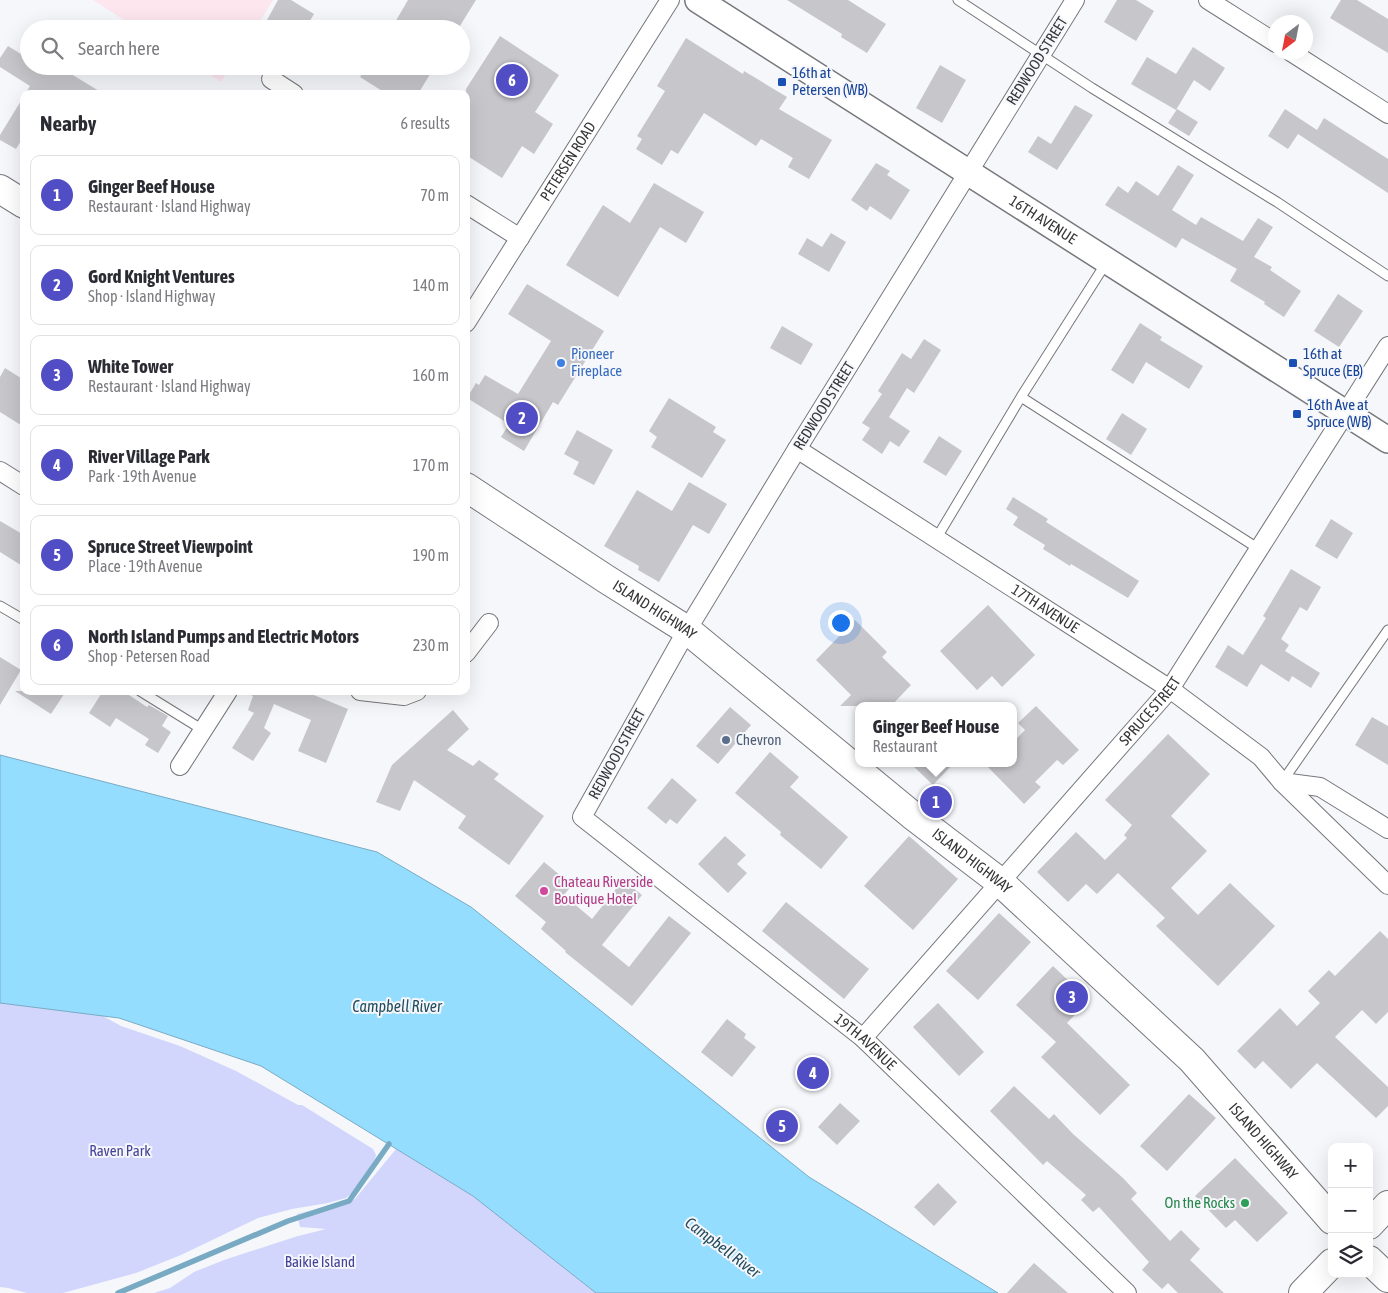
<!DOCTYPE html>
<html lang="en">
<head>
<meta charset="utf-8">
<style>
	:root { --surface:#fff; --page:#f2f2f3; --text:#2b2b33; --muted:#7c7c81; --line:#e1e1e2; --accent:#514dc4 }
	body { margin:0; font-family:"Asap Condensed",sans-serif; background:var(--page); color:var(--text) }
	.controls { position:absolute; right:15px; bottom:15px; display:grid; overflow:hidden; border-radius:10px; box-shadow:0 5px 20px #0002 }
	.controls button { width:45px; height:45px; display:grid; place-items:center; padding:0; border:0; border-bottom:1px solid var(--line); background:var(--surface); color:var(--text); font:25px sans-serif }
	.compass { position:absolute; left:1268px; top:15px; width:45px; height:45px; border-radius:50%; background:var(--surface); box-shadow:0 5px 20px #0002; rotate:212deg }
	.you { position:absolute; left:840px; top:622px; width:18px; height:18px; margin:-12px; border:4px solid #fff; border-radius:50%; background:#1a73e8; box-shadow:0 0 0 8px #1a73e833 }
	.badge { display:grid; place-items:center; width:32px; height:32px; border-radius:50%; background:var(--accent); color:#fff; font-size:16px; font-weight:700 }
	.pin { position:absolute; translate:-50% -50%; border:2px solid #fff; box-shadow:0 1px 5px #0006 }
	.popup { position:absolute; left:855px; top:702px; width:162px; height:65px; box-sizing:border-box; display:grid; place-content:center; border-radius:10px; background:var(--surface); filter:drop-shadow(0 1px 4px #0005); font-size:16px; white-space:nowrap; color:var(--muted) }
	.popup b { font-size:19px; color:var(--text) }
	.popup::after { content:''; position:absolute; left:50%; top:100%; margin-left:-10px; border:10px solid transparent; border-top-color:var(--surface) }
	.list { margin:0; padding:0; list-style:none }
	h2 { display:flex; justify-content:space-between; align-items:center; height:65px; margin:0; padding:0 20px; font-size:21px }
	h2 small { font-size:16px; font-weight:400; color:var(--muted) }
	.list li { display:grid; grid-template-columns:32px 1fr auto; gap:15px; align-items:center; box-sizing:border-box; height:80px; margin:0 10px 10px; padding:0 10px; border:1px solid var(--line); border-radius:10px }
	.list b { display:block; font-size:19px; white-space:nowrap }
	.list p { margin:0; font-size:16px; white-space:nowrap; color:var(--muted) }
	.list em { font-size:16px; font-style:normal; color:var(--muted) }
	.icon { flex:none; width:28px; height:28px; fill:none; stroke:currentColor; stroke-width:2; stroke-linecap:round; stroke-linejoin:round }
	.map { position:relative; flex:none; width:1388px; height:1293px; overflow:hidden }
	.search { position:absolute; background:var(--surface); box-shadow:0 5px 20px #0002; left:20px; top:20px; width:450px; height:55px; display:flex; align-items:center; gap:12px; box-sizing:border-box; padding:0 18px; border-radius:28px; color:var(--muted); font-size:19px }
	.panel { position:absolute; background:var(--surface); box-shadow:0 5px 20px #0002; left:20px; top:90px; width:450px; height:605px; border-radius:10px }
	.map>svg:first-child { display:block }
</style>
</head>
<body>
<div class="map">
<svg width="1388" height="1293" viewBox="0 0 1388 1293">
	<rect width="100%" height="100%" fill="#f6f7fb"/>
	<path fill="#fee6ef" d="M93,0h180l-18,29h-117z
		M197,66h34l-10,16z"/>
	<path fill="#d2d6fc" d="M0,984l100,29 3,3 18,10 59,20 56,25 62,34h4l71,44 3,6 -1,4 -20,31 -9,8 -18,5 -36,6 -34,9 -77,37 -45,18 -73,20h-36l-19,-5 -8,-1z
		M396,1149l77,47 123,97h-442l16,-5 24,-16 30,-12 74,-24 28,-7 -26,-2 -3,-13 58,-15z"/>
	<path fill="#95ddff" stroke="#78abc3" d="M0,755l377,97 94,55 338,270 189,116h-402l-123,-97 -212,-130 -142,-48 -119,-15z"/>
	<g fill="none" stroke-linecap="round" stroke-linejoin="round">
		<path stroke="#78abc3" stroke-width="5.5" d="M118,1293l170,-72 61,-20 40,-57"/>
	</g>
	<path fill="#c6c6cb" d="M278,0h13l23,14 -9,15h-23l-15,-9z
		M408,0h68l-18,29h-67z
		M787,0h61l38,24 -19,29 -26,-16 1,-3z
		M1117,0h19l18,11 -18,30 -32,-19z
		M1341,0h16l31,19v34l-58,-35z
		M500,36l59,39 -24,37 18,12 -19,30 -12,-8 -20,32 -36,-23v-66z
		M686,38l57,36 1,-3 43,26 -8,12 53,31 -23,39 -21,-12 5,-9 -32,-19 -5,7 -52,-33 -26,41 -7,-4 -9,15 -26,-16 6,-10 -5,-3 28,-45 -8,-5z
		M8,46l21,13v7h29l46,28h-79l5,-8 -30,-19v-9z
		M1193,47l32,21 -15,23 -16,-11 -18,30 -45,-26 16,-27 29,17z
		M940,65l26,15 -24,43 -26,-15z
		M367,66h68l-17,28h-31l-27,-17z
		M24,96v40l-8,13 -16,-9v-5z
		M1075,105l18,10 -36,55 -29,-18 10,-16 13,8z
		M1177,109l21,13 -9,14 -21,-13z
		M1285,109l32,21 7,-12 64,41v34l-90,-59 -10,15 -20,-13z
		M876,163l14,8 -3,4 23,15 -19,30 -21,-14 -3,5 -16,-11z
		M1178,165l16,10 -22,35 24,15 5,-8 42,24 15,-23 15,9 -19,30 18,10 -2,3 31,21 -17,26 -20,-13 1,-2 -35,-21 7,-12 -55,-31 -6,10 -71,-43 13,-19 10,7 8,-12 22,15z
		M654,183l50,29 -18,31 -26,-16 -42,70 -52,-32 37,-60 27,18z
		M831,233l15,9 -17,30 -31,-18 9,-16 15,9z
		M527,284l77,47 -46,74 -5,-3 -29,49 -23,-14 8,-13 -42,-26 9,-15 3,2 6,-10 33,19 33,-53 -43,-27z
		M1338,294l25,17 -24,36 -25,-16z
		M1140,323l22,14 -2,3 43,26 -14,23 -43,-27 -13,22 -22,-14z
		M782,326l31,18 -12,21 -31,-17z
		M924,339l17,11 -27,43 -7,-5 -18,29 21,14 -11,16 -9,-6 -8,13 -20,-14 8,-12 -8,-5 20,-29 -4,-3 24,-38 9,6z
		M5,368l19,12v47l-24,-15v-35z
		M669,398l47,29 -3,5 13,8 -24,38 -51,-31 6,-10 -8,-6z
		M1122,413l25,16 -16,26 -25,-16z
		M577,430l36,20 -19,35 -21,-11 6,-12 -15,-8z
		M939,436l23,15 -16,25 -23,-14z
		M689,482l38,22 -18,30 -16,-9 -34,57 -21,-12 1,-4 -35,-20 33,-56 35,21z
		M1013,497l35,22 -2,3 93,59 -11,17 -57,-34 -1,2 -27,-17 2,-4 -32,-20 5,-8 -12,-8z
		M1331,519l22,14 -16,26 -22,-13z
		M0,521l24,14v32l-24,-15z
		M1291,569l30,18 -14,24 -7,-4 -19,32 8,6 -4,6 35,22 -9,15 -19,-12 -3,6 -28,-18 -14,23 -32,-20 13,-22 15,10 23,-37 -3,-2z
		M988,605l47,50 -33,32 -10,-11 -15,14 -37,-39z
		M855,620l32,32 -5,5 29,28 -20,21h-51l11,-11 -35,-35z
		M0,657l21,13 -21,35z
		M15,691h51l-15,23z
		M103,691h20l24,16 2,-2 19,11 -6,10 9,6 -13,21 -13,-8 4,-6 -33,-21 -6,9 -21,-14z
		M243,691h61l44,18 -22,54 -28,-12 13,-31 -37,-16 -10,24 7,5 -18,28 -21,-13 22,-35 -6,-3 5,-14z
		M1036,706l43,44 -16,15 -6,-5 -22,22 6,5 -17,17 -40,-41h30v-22l11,-11 -7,-7z
		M730,707l21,18 -33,39 -22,-18z
		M453,710l16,19 -22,21 26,16 6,-6 20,14 -5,5 50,37 -35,49 -51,-37 8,-12 -52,-36 -14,31 -24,-9 16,-37z
		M1372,717l16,9v39l-33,-20z
		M1168,734l42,40 -39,42 36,35 -36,37 27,27 32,-32 45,43 -57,60 -62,-60 9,-8 -47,-45 -21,21 -11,-10 -18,18 -31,-30 39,-40 29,28 22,-22 -3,-3 8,-10 -27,-25z
		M770,752l29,25 -9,10 58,50 -27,32 -41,-34 1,-3 -46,-39z
		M910,763h44l-21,22z
		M672,778l25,22 -20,24 -7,-5 -4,5 -19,-16z
		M725,836l21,19 -9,9 10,9 -19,20 -30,-29z
		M909,836l49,43 -45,51 -49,-44z
		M544,862l28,23 -8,10 28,24 31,-39 19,15 -40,50 27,22 40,-51 22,17 -59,73 -67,-54 1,-1 -25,-22 5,-7 -31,-26z
		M786,902l83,67 -25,30 -82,-68z
		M999,913l32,29 -53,58 -32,-29z
		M1380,931l8,8v73l-12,12 -14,-14 -27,27 53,50v19l-12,12 -59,-55 -26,26 -28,-28 -8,8 -18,-18 43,-43 17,18 23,-23 -12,-12 21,-21 6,6z
		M1053,966l36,34 -22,23 63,62 -30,30 -59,-58 15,-15 -40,-37z
		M938,1003l46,49 -25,24 -46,-49z
		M727,1019l19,15 -2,4 12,9 -24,30 -31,-25z
		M1014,1086l35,33 5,-5 19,20 50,44 14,15 -6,6 39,42 11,-11 19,19 -10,11 34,33h-46l-10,-10 -6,6 -20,-19 7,-8 -50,-55 -6,5 -12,-12 5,-5 -39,-34 -4,4 -53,-54z
		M1189,1094l27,24 -49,53 -27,-25z
		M840,1103l20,18 -23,24 -19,-18z
		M1235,1158l53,55 -31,29 -22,-22 -9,8 -31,-32z
		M938,1183l19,19 -23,24 -20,-19z
		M1034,1263l34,30h-61z"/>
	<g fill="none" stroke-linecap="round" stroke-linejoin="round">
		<g stroke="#77787c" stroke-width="11">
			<path id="lane" d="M958,0l134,88 185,114 111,74
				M1021,397l238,152
				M936,539l85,-142 85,-134
				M0,606l24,14
				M140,691l63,39
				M1282,782l106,-152"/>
		</g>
		<g stroke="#77787c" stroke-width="20">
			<g id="street">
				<path id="s1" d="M1075,0l-278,449 -110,181 -105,187 281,221 264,255"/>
				<path d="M1208,0l68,43"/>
				<path d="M1291,52l97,62"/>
				<path d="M271,79l23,15"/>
				<path d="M466,204l54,34"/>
				<path id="s2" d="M466,323l204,-323"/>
				<path id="s3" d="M797,449l373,240 91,68 21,25 106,103"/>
				<path d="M0,471l24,15"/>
				<path d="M466,653l23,-30"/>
				<path d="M360,691l44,5 13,-5"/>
				<path d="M180,766l48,-75"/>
				<path d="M1282,782l38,5 68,42"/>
				<path id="s4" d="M863,1038l307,-349 218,-343"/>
			</g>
		</g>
		<g stroke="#77787c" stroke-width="28">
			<g id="secondary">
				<path id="s5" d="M698,0l690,440"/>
			</g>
		</g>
		<g stroke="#77787c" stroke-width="30">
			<g id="primary">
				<path d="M0,189l24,15"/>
				<path id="s6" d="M466,487l140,92 81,51 225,185 88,67 192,178 140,160"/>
				<path d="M1369,1225l19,-20"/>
				<path d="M1369,1260l19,18"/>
				<path d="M1303,1293l29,-30"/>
			</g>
		</g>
		<use href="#lane" stroke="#fff" stroke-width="9"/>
		<use href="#street" stroke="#fff" stroke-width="18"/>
		<use href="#secondary" stroke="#fff" stroke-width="25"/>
		<use href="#primary" stroke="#fff" stroke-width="28"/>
	</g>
	<g fill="#1a4fb4" stroke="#f6f7fb" stroke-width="2">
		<rect x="777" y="77" width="10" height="10" rx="2.5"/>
		<rect x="1288" y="358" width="10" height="10" rx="2.5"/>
		<rect x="1292" y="409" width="10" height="10" rx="2.5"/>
	</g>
	<circle fill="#3f7fe0" stroke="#f6f7fb" stroke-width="2" cx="561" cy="363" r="5"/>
	<circle fill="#5c6f8a" stroke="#f6f7fb" stroke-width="2" cx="726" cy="740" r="5"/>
	<circle fill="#d1479c" stroke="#f6f7fb" stroke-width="2" cx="544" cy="891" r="5"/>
	<circle fill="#2e9e5b" stroke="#f6f7fb" stroke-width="2" cx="1245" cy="1203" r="5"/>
	<g text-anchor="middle" stroke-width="4" stroke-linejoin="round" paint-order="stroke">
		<g font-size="15" fill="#363638" stroke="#f6f7fb">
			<text transform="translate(1037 61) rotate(-58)" y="5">REDWOOD STREET</text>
			<text dy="5" stroke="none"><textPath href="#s2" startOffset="191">PETERSEN ROAD</textPath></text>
			<text dy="5" stroke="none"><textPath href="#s5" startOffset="409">16TH AVENUE</textPath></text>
			<text transform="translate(824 406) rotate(-58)" y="5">REDWOOD STREET</text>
			<text dy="5" stroke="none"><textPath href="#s3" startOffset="295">17TH AVENUE</textPath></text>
			<text dy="5" stroke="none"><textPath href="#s6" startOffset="225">ISLAND HIGHWAY</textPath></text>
			<text dy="5" stroke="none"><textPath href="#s4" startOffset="435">SPRUCE STREET</textPath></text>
			<text transform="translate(617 754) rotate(-61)" y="5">REDWOOD STREET</text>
			<text dy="5" stroke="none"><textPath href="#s6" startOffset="630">ISLAND HIGHWAY</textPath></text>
			<text dy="5" stroke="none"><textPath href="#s1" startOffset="1316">19TH AVENUE</textPath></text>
			<text dy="5" stroke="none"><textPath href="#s6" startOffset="1035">ISLAND HIGHWAY</textPath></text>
		</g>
		<g font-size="15" fill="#164399" stroke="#f6f7fb" text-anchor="start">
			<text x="792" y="78">16th at<tspan x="792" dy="17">Petersen (WB)</tspan></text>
			<text x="1303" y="359">16th at<tspan x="1303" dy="17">Spruce (EB)</tspan></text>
			<text x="1307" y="410">16th Ave at<tspan x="1307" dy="17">Spruce (WB)</tspan></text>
		</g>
		<g font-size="15" fill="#366cbe" stroke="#f6f7fb" text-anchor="start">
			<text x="571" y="359">Pioneer<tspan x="571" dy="17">Fireplace</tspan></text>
		</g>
		<g font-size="15" fill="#4e5e75" stroke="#f6f7fb" text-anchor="start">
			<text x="736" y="745">Chevron</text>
		</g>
		<g font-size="15" fill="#b23c85" stroke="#f6f7fb" text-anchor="start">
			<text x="554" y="887">Chateau Riverside<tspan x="554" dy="17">Boutique Hotel</tspan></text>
		</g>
		<g font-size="15" fill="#454399" stroke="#f6f7fb">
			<text x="120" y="1156">Raven Park</text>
			<text x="320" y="1267">Baikie Island</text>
		</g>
		<g font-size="15" fill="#27864d" stroke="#f6f7fb" text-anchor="end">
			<text x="1235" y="1208">On the Rocks</text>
		</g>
		<g font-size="16" font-style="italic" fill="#244d5f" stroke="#f6f7fb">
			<text x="397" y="1012">Campbell River</text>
			<text transform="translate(723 1247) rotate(37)" y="6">Campbell River</text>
		</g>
	</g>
</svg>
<div class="controls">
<button>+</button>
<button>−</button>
<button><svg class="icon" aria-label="layers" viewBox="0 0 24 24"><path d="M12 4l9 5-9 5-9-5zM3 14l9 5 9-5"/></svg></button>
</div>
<svg class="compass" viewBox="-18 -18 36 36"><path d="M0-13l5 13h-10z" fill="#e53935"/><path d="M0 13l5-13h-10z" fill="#7c7c81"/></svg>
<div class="you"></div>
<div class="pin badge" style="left:936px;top:802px">1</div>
<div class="popup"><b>Ginger Beef House</b>Restaurant</div>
<div class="pin badge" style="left:522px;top:418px">2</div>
<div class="pin badge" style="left:1072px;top:997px">3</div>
<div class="pin badge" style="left:813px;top:1073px">4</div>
<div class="pin badge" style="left:782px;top:1126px">5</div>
<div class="pin badge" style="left:512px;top:80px">6</div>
<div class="search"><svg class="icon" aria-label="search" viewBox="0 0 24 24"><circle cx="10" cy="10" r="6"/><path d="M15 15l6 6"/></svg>Search here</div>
<section class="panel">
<h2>Nearby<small>6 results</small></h2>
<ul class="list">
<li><span class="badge">1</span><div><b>Ginger Beef House</b><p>Restaurant · Island Highway</p></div><em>70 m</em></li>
<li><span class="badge">2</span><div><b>Gord Knight Ventures</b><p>Shop · Island Highway</p></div><em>140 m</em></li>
<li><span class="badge">3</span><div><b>White Tower</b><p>Restaurant · Island Highway</p></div><em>160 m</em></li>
<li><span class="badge">4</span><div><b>River Village Park</b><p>Park · 19th Avenue</p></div><em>170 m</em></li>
<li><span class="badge">5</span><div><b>Spruce Street Viewpoint</b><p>Place · 19th Avenue</p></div><em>190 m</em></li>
<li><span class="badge">6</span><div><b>North Island Pumps and Electric Motors</b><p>Shop · Petersen Road</p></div><em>230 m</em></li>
</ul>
</section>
</div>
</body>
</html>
